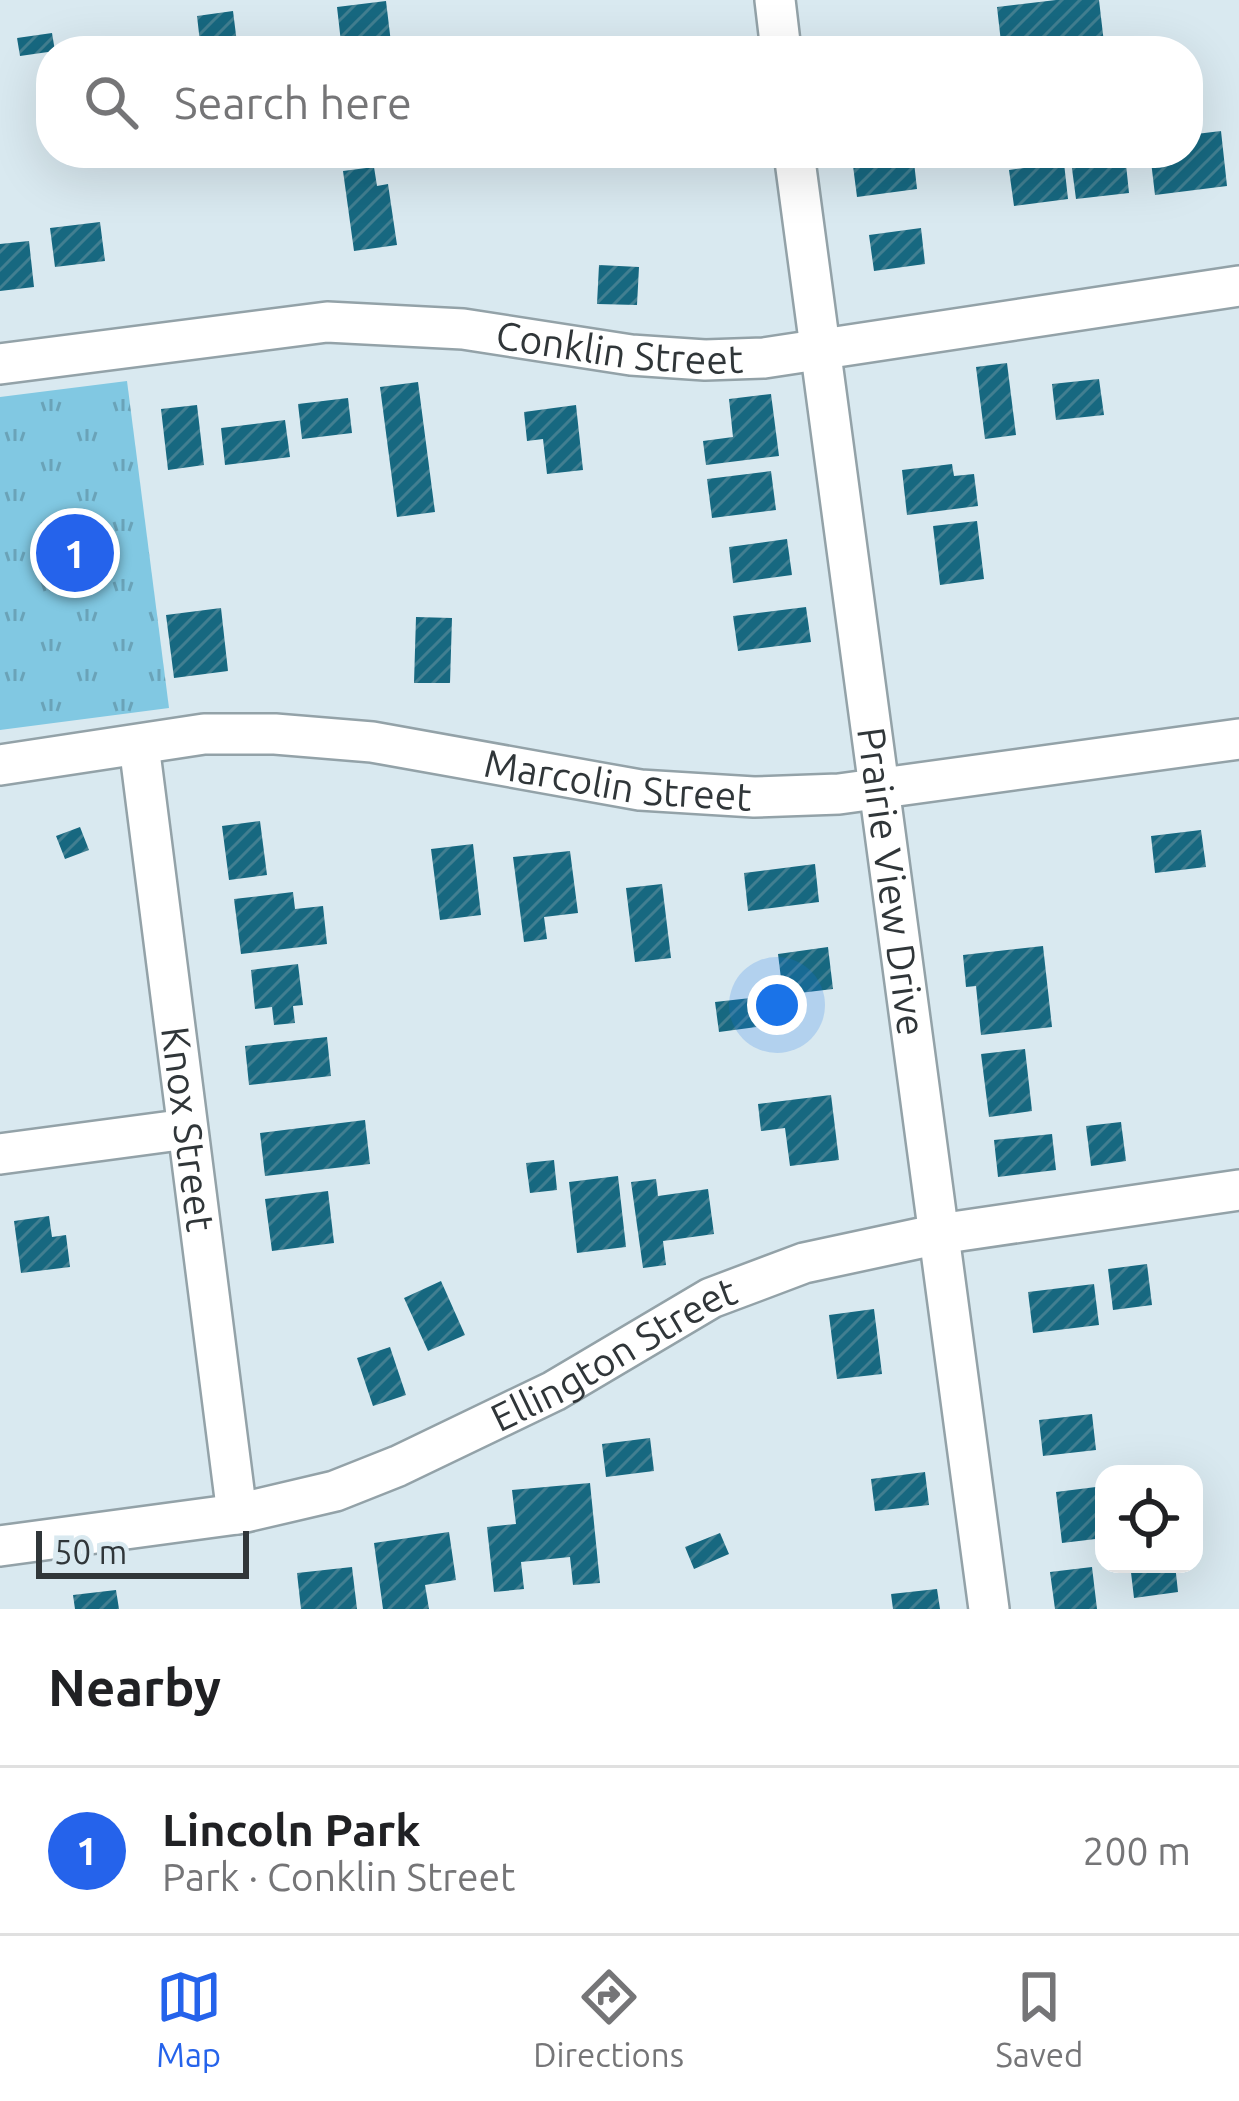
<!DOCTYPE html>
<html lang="en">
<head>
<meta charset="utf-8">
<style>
	:root { --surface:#fff; --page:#f2f2f2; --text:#202124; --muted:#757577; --line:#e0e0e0; --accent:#2563eb }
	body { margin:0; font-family:Ubuntu,sans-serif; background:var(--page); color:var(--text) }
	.controls { position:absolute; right:36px; bottom:36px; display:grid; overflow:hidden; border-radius:24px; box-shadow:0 12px 48px #0002 }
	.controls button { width:108px; height:108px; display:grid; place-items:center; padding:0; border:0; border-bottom:3px solid var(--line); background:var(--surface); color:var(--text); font:60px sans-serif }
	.scale { position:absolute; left:36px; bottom:30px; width:213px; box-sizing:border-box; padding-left:12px; border:6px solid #303639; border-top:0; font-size:33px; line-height:42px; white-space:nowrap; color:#303639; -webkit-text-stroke:9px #d9e9f0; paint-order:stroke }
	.you { position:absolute; left:777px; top:1005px; width:42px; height:42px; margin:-30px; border:9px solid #fff; border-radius:50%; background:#1a73e8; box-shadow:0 0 0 18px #1a73e833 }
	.badge { display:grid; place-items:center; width:78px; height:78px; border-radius:50%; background:var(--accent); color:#fff; font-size:39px; font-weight:700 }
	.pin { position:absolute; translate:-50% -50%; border:6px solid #fff; box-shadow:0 3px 12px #0006 }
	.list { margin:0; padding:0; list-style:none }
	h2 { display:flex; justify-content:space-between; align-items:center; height:156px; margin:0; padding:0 48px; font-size:51px }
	h2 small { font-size:39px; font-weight:400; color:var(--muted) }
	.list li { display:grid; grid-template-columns:78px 1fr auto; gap:36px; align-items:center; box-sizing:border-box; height:168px; padding:0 48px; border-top:3px solid var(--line) }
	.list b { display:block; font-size:45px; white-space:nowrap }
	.list p { margin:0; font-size:39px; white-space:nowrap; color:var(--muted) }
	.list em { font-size:39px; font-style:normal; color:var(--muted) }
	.icon { flex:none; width:66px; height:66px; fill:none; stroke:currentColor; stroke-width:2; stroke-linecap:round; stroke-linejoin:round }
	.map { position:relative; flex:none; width:1239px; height:1609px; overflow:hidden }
	.search { position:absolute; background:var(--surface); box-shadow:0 12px 48px #0002; left:36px; right:36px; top:36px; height:132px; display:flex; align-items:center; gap:30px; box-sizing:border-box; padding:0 42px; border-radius:48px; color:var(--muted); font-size:45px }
	.sheet { height:324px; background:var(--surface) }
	nav { display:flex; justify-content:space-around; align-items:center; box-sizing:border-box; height:168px; border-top:3px solid var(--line); background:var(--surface); font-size:33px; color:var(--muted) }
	nav a { display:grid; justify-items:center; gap:6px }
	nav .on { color:var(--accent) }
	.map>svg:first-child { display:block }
</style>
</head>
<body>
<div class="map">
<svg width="1239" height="1609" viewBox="0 0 1239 1609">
	<defs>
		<pattern id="park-tufts" width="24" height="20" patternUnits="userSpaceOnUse" patternTransform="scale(3)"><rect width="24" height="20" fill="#81c8e2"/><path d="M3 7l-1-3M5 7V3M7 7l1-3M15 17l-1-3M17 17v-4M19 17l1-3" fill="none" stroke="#6aa3b8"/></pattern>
		<pattern id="building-hatch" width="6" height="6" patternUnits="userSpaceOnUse" patternTransform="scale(3)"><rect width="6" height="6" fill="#176880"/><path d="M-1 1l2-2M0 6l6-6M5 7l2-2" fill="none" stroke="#427f91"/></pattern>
	</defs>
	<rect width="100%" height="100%" fill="#d9e9f0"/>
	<path fill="url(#park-tufts)" d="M127,381l42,327 -169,22v-333z"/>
	<path fill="url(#building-hatch)" d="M1056,0h43l5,43 -102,8 -5,-44z
		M386,1l6,50h-50l-5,-44z
		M233,11l5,40h-37l-4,-35z
		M52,33l3,18 -35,5 -3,-18z
		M1221,131l6,55 -72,9 -5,-42h38v-18z
		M913,153l4,36 -60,8 -5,-39z
		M1125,155l4,38 -53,6 -5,-38z
		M1064,163l4,36 -54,7 -5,-36z
		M374,167l3,19 11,-2 9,61 -43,6 -11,-80z
		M100,222l5,39 -50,6 -5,-39z
		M921,228l4,36 -51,7 -5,-36z
		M29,241l5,46 -34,4v-47z
		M599,265l40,2 -2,38 -40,-1z
		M1007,363l9,72 -31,4 -9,-72z
		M1099,379l5,36 -48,5 -4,-36z
		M418,382l17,130 -38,5 -17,-130z
		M771,394l8,62 -73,9 -3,-24 30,-4 -4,-38z
		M348,398l4,35 -50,6 -4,-35z
		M197,405l7,60 -36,5 -7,-61z
		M576,405l7,65 -36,4 -4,-35 -16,2 -3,-29z
		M285,420l5,37 -65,8 -4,-37z
		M952,464l2,12 20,-2 4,32 -71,9 -5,-45z
		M771,471l5,39 -64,8 -5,-39z
		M977,521l7,58 -44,6 -7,-59z
		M787,539l5,36 -59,8 -4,-36z
		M806,607l5,35 -73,9 -5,-35z
		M221,608l7,63 -54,7 -8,-63z
		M416,617l36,1 -2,65h-36z
		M260,821l7,54 -38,5 -7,-54z
		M80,827l9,23 -24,9 -9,-23z
		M1201,830l5,37 -51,6 -4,-37z
		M473,844l8,71 -41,5 -9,-71z
		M570,851l8,62 -34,4 3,22 -23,3 -11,-85z
		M815,864l4,38 -71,9 -4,-38z
		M662,884l9,74 -36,4 -9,-74z
		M293,892l2,17 28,-3 4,38 -86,10 -7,-55z
		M1043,946l9,81 -71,8 -5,-49 -10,1 -3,-32z
		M828,947l5,42 -50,6 -5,-41z
		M298,964l5,41 -10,1 2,17 -21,2 -2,-18 -17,2 -4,-39z
		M768,996l3,29 -52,7 -4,-30z
		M327,1037l4,39 -82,9 -4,-39z
		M1025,1049l7,62 -43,6 -8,-63z
		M831,1095l8,65 -49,6 -5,-38 -24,3 -3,-27z
		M365,1120l5,44 -105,12 -5,-43z
		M1121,1122l5,39 -35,5 -5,-40z
		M1052,1134l4,36 -58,7 -4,-37z
		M554,1160l3,30 -27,3 -4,-30z
		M618,1176l8,71 -49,6 -8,-71z
		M656,1179l2,17 50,-7 6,45 -51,7 3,24 -23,3 -12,-86z
		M328,1191l6,52 -62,8 -7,-52z
		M49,1216l3,21 14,-2 4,32 -49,6 -7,-52z
		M1147,1264l5,41 -39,5 -5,-41z
		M441,1281l24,54 -37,16 -24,-53z
		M1094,1284l5,41 -66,8 -5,-41z
		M874,1309l8,65 -45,5 -8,-64z
		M390,1347l16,48 -33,11 -16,-48z
		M1092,1414l4,36 -53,6 -4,-36z
		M650,1438l4,33 -48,6 -4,-33z
		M925,1472l4,33 -54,6 -4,-32z
		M590,1483l10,100 -27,2 -3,-28 -49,5 3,27 -30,3 -7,-65 29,-3 -4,-34z
		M1104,1486v52l-42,5 -6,-51z
		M449,1532l7,48 -31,5 4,24h-46l-9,-66z
		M720,1533l9,21 -35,15 -9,-22z
		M1130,1564h45l3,28 -44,6z
		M352,1567l5,42h-56l-4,-36z
		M1092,1567l5,42h-42l-5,-37z
		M937,1589l3,20h-47l-2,-15z
		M116,1590l3,19h-44l-2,-14z"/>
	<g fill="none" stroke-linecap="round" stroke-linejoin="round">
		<g stroke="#93a2a8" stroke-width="44">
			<g id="minor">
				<path d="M775,0l6,51"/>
				<path id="s1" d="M794,153l195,1456"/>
				<path id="s2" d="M0,364l327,-42 136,7 168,26 74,5 59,-2 475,-72"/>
				<path id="s3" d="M139,745l98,769"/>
				<path id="s4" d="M0,765l204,-31h71l97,8 268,48 114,7 85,-3 400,-55"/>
				<path d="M0,1154l187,-25"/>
				<path id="s5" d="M0,1546l237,-32 98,-23 63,-25 156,-75 157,-93 93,-35 135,-29 300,-44"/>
			</g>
		</g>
		<use href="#minor" stroke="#fff" stroke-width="39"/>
	</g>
	<g text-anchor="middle" stroke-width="12" stroke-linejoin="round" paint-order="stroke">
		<g font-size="39" fill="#303639" stroke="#d9e9f0">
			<text dy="14" stroke="none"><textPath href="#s2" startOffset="624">Conklin Street</textPath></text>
			<text dy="14" stroke="none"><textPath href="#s4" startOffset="624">Marcolin Street</textPath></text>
			<text dy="14" stroke="none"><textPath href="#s1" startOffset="735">Prairie View Drive</textPath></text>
			<text dy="14" stroke="none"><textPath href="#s3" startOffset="387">Knox Street</textPath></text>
			<text dy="14" stroke="none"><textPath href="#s5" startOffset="651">Ellington Street</textPath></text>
		</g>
	</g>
</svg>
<div class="controls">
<button><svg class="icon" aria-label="locate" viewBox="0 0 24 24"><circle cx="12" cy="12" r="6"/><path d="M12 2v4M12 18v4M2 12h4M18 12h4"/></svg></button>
</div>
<div class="scale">50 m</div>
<div class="you"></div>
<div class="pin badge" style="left:75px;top:553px">1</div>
<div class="search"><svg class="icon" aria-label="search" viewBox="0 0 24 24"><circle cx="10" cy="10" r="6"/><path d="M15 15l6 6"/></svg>Search here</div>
</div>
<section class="sheet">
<h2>Nearby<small></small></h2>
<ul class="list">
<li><span class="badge">1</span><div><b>Lincoln Park</b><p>Park · Conklin Street</p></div><em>200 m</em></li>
</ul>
</section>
<nav>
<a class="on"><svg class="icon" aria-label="map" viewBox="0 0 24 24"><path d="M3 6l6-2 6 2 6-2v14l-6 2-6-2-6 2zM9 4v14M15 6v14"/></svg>Map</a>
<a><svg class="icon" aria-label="directions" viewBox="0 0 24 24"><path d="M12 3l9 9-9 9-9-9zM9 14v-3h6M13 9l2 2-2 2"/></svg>Directions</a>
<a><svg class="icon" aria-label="saved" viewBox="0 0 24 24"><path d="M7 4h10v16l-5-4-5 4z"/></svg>Saved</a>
</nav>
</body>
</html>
